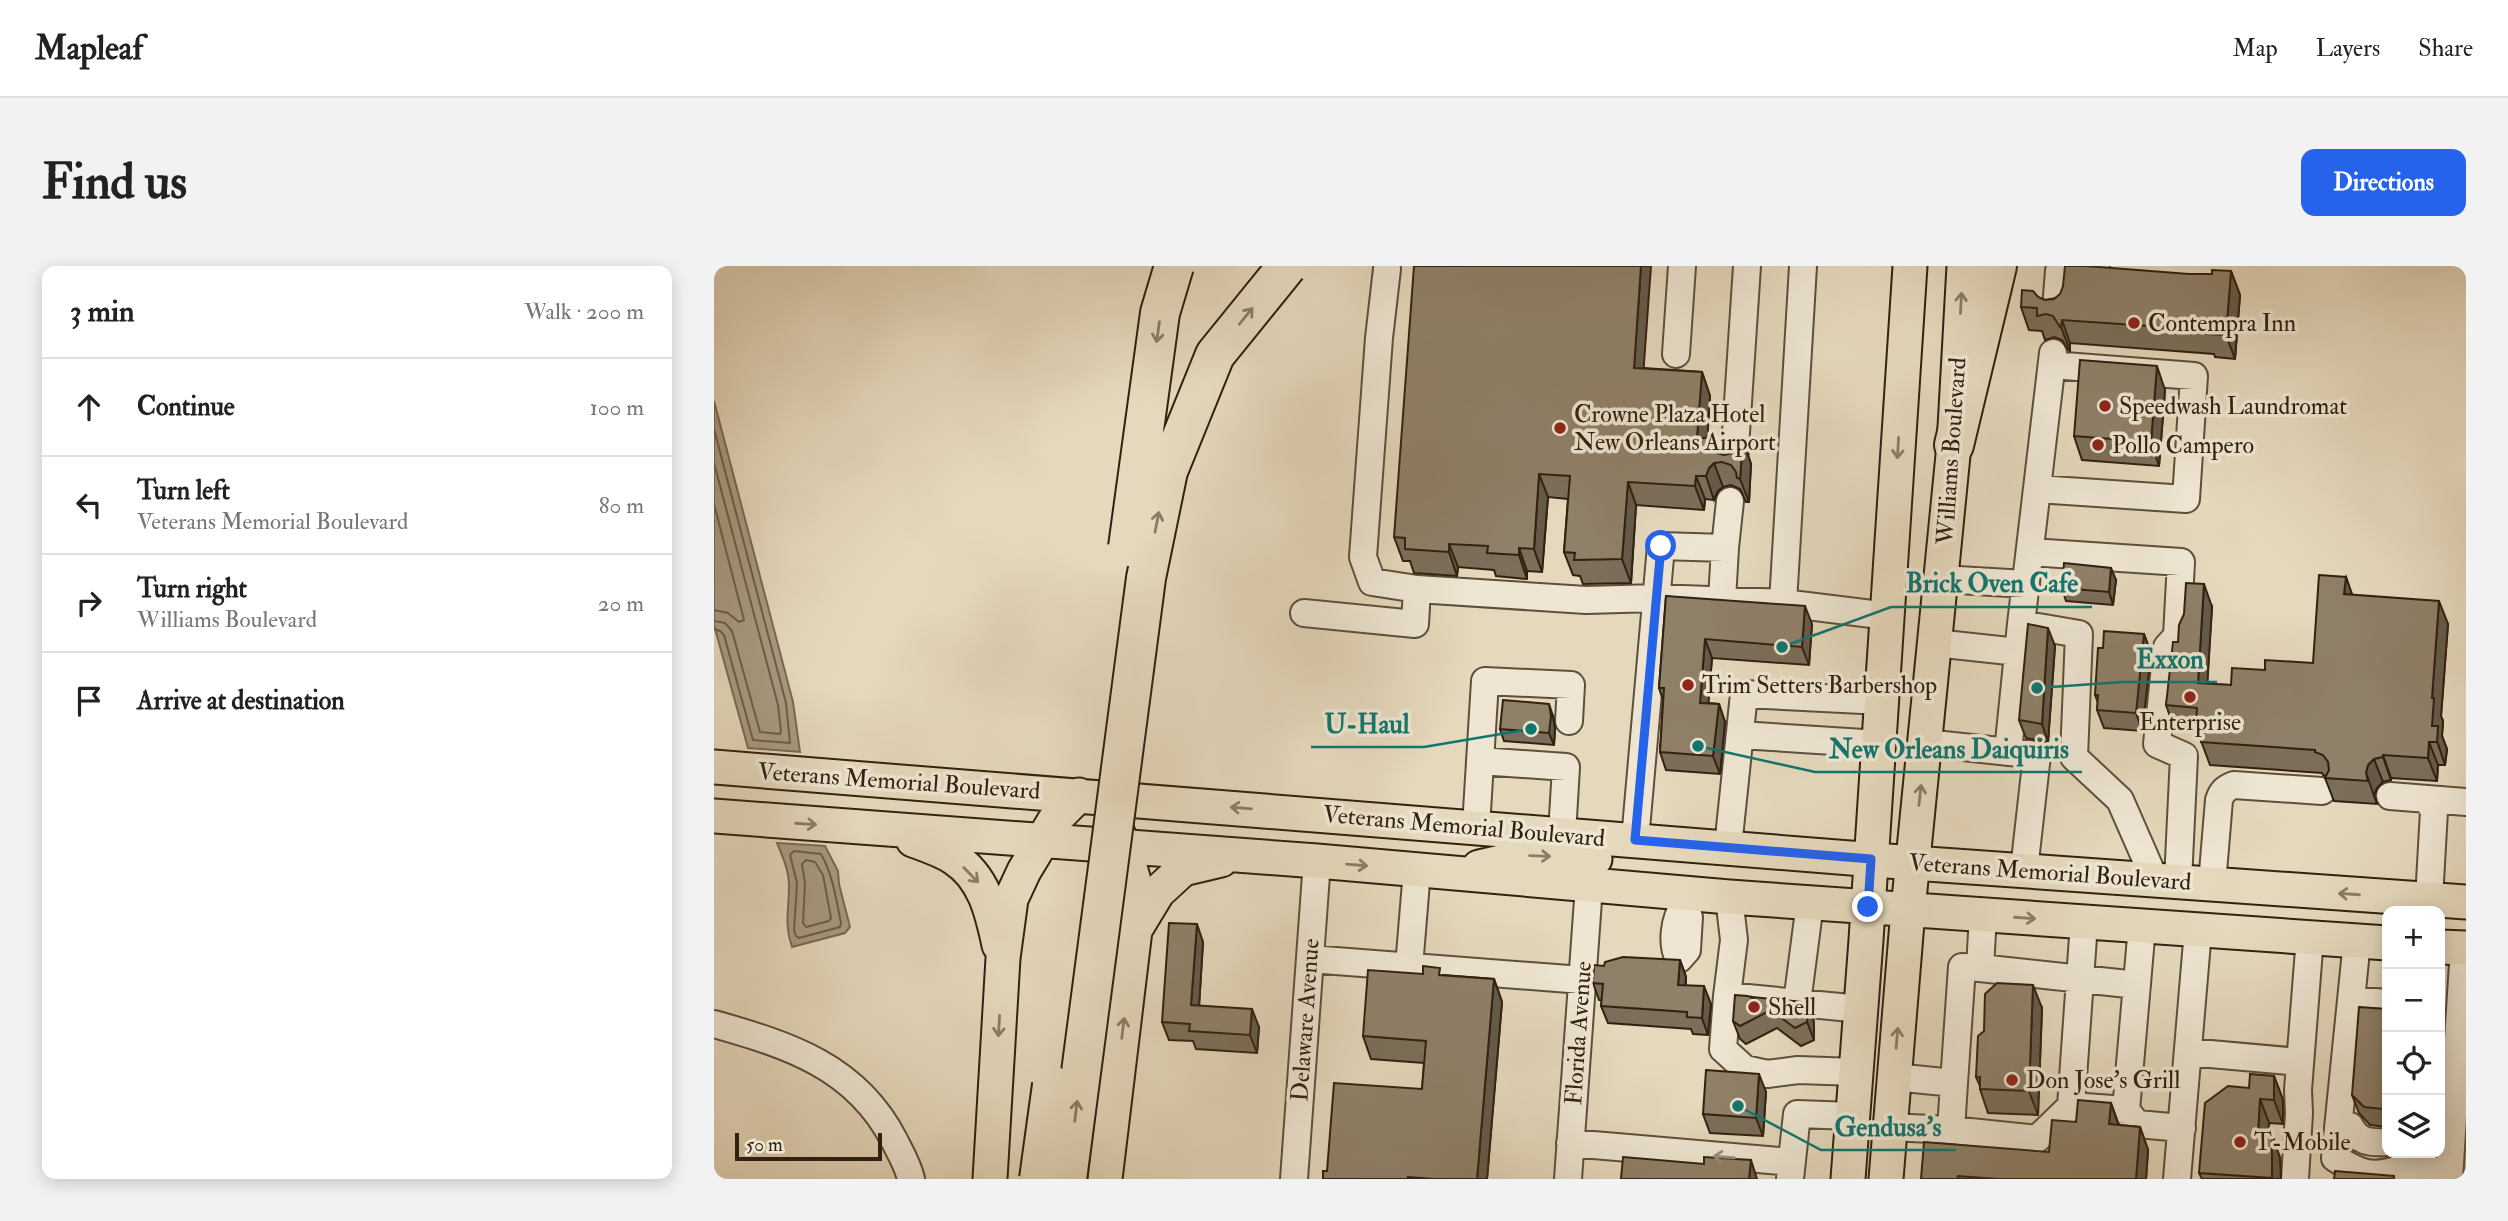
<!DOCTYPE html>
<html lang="en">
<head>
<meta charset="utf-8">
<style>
	:root { --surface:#fff; --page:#f2f2f2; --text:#222; --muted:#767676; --line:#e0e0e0; --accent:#2563eb }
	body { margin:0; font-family:"IM FELL Double Pica",serif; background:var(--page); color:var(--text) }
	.controls { position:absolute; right:21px; bottom:21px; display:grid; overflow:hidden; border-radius:14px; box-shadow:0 4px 18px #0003 }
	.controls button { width:63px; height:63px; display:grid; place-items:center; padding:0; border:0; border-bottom:2px solid var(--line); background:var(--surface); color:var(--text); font:35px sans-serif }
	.scale { position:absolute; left:21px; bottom:18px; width:147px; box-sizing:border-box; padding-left:7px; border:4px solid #312110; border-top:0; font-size:19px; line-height:24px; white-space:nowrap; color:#312110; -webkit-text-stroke:5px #eee6d3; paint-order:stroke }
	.stop { position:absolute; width:21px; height:21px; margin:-16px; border:5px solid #2563eb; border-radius:50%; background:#fff }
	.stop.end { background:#2563eb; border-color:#fff; box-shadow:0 2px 7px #0008 }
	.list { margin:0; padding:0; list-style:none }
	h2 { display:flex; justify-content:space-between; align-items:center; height:91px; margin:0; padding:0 28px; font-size:30px }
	h2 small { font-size:23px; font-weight:400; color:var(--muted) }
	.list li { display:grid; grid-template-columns:46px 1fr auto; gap:21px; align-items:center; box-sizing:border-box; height:98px; padding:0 28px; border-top:2px solid var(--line) }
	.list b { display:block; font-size:26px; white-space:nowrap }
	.list p { margin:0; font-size:23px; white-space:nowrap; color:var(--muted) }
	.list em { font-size:23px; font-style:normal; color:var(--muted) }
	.icon { flex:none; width:38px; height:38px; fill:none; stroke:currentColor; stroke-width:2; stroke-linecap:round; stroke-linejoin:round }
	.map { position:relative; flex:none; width:1752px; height:913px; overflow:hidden; border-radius:14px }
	header { display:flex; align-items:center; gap:42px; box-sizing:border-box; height:98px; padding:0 35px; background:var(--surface); border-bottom:2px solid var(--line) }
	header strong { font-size:33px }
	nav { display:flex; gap:38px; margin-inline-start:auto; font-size:24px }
	.intro { display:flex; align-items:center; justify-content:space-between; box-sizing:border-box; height:168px; padding:0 42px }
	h1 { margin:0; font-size:49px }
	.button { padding:18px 32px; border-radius:14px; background:var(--accent); color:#fff; font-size:24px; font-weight:700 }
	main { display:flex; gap:42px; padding:0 42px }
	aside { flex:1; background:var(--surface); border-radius:14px; box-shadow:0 4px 18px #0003 }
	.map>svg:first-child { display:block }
</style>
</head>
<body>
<header>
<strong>Mapleaf</strong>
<nav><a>Map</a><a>Layers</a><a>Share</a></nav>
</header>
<div class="intro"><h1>Find us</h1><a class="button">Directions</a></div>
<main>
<aside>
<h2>3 min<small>Walk · 200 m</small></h2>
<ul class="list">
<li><svg class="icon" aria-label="ahead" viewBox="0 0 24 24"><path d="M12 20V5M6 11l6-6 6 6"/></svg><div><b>Continue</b></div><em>100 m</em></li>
<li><svg class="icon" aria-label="left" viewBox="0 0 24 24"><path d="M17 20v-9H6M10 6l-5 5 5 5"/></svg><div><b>Turn left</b><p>Veterans Memorial Boulevard</p></div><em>80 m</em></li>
<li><svg class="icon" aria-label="right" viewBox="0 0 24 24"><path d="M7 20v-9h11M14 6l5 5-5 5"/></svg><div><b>Turn right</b><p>Williams Boulevard</p></div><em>20 m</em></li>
<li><svg class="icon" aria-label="arrive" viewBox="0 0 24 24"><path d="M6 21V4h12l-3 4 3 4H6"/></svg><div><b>Arrive at destination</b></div></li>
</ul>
</aside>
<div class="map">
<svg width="1752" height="913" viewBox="0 0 1752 913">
	<rect width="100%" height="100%" fill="#e5d8bc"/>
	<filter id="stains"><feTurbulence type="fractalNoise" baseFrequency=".00286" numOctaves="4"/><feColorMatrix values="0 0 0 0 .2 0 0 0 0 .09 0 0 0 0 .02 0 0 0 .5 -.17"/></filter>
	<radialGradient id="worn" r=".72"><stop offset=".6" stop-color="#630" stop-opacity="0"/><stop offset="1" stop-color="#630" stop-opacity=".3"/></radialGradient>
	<path fill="#a89a82" stroke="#786a54" stroke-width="2" d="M0,135l79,301 7,50 -52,-4 -34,-123z
		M63,577l48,3 13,25 1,13 11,43 -5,6 -53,14c-8,-22 -3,-38 -3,-61 0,-15 -6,-29 -12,-43z"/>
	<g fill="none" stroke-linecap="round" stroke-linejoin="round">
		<path stroke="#6c5e49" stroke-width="2" d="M0,163l72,274 4,40 -37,-3 -29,-105 -4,-4 -6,-2
			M0,197l64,242 3,26 -1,3 -20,-2 -28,-101 -7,-8 -11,-2
			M0,238l30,116 -5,2 -11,-9 -14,-3
			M80,585l27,3c12,21 15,45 20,69l-1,4 -41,11 -3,-2 -2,-6 3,-47 -7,-28z
			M92,594l9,2 8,13 8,43 -2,3 -23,6 -3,-4 2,-39 -3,-20z"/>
		<g stroke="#5e4f3b" stroke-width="30">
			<path id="minor" d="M673,3l-8,69 -16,219 9,25 45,7 169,11 71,-2 126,5 105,13
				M1342,42l3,-37 39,3
				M1339,87l-32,271 58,10 -5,123 46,43 35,80
				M962,88l6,-88
				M1020,197l13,-197
				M1323,223l149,10 8,-123 -142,-11
				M1011,282l5,-47
				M1316,286l151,10 -4,74 -10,11 -10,97 27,12 -6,125
				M1227,313l85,5
				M1069,337l20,-337
				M590,347l111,11 2,-35
				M1221,377l83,9
				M1026,469l139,9
				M1211,477l112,12 -13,115
				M1294,486l13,-128
				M766,495l86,6 -4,67
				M1676,530l76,6
				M1713,533l7,12 -5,88
				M762,561l9,-146 86,4 -2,36
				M921,574l26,-294 64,2 -3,52
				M1014,581l16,-153 138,7
				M1498,618l7,-84c3,-9 7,-12 15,-15l88,6
				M970,639c-10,15 -13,39 -5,54l8,-9 2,-33 -5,-12v-12
				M1269,649l-3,53 157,17
				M1370,657l-13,183 55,4 16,-184
				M1643,675l-22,217c27,17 37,20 68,10l6,-15
				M596,693l272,21
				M695,701l8,-97
				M1013,730l7,-56 -5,-43
				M1637,734l36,3
				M1083,737l13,-100
				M0,758c74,21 142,42 180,116 6,12 14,25 17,39
				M1474,786l112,10
				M1142,806l-58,-2 -31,4 -22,-5 -22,-20 4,-53 134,13
				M1180,811l60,6 8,-116 18,1
				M1412,844l11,14 45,4
				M1636,860c8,16 20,17 37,16
				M1176,861l61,3 3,-47
				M1237,864l86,9 34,-33
				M856,877l222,19
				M1689,902l46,4
				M580,913l23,-318
				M854,913l21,-293
				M1076,913l7,-65 55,2
				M1463,913l21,-249
				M1581,913l4,-66 -1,-23 12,-153
				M1735,913l15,-231"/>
		</g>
		<g stroke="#312110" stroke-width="37">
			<path id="major" d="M0,501l1199,96 553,39
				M0,550l603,45 412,36 658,46
				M199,574c13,5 29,10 41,18 30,19 38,54 45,87
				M765,601l52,-12 64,4
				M421,664l23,-38 25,-23 38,-9
				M1726,681l26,1
				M276,913l13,-221 8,-59 13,-28 32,-53 23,-23
				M391,913l30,-249 -1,-49 -10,-34 -8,-18
				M1134,913l18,-239 44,-674
				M1172,913l22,-269 46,-465 10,-179"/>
		</g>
		<g stroke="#312110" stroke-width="42">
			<path id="highway" d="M1240,179l43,-179"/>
		</g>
		<use href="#minor" stroke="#eee6d3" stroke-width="26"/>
		<use href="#major" stroke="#e5d8bc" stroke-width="33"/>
		<use href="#highway" stroke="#e5d8bc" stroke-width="38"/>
		<g stroke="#312110" stroke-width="42" stroke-linecap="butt">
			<path id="highway-bridge" d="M414,281l32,-234 14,-47
				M325,913l13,-94
				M353,913l79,-601 22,-107 47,-116 72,-89"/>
		</g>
		<use href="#highway-bridge" stroke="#e5d8bc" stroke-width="38"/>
	</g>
	<path fill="#7b6e5a" stroke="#312110" stroke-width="2" d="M1517,5l9,24 -5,64 -20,-2 -1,-3 -144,-11v8l-2,-1 -6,-10 -8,-3 -9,3 -3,-9 -13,-1 -8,-23 17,-10 7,3 144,-26h23z
		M930,102l58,4 8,24 -3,42 6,11 4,4 7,2 9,-2 10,-12 8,23 -2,38h-3l-6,-13 -9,-4 -8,2 -5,4 -4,9 -9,-1 -1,11 -68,-5 -5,78 -48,1 -3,-8 -7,-1 -9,-23 4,-53 -20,-2 -6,75 -15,-1v8l-31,-3 -2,-6 -36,-3 -1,9 -43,-3 -4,-12h-7l-9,-24z
		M1451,124l-6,76 -77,-6 -8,-24z
		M1632,311l6,18 96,29 -7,92 2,5 -1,15 5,13 -2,16h-7l-1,16 -46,-3v2l-8,2 -6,6 -3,7 3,9 -43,-3 -9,-23 1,-2 -3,-1 -1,-2 -112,-8 -13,-35 -23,-2 -8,-23 12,-63 34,-35 -5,77 24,1 82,-22z
		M1402,314l-3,25 -47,-4 -4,-13z
		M952,330l146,28 -3,41 -97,-7 -4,45 11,1 6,18 -5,52 -54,-4 -6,-18 3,-52 -4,-12z
		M1430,368l7,19 -9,78 -38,-3 -7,-18 1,-7 -3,-8 8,-47z
		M1341,380l-7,96 -22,-4 -7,-18z
		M839,450l2,13 -1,16 -50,-4 -4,-12z
		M489,676l-4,64 60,21 -2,26 -61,-4 -3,-8 -24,-1 -7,-18z
		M966,694l6,17v8l25,19 -3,31 -15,-1 -2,-5 -83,-6 -7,-17 1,-6h-3l-6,-17 11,-17z
		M729,709l51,4 8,23 -15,177h-164l4,-8 95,-82 2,-26 -53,-4 -8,-23z
		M1038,731l62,25v18l-13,6 -24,-18 -31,16 -6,-5 -7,-18 20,-22z
		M1328,742l-4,107 -50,-2 -8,-24v-3l-4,-9z
		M1673,743v118l-17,-2 -11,-12 -7,-18z
		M1560,810l9,24v24l-14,-1 -1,11h4l8,24 1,21h-79l-3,-6 50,-85z
		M1052,826l-3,44 -53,-3 -7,-19z
		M1397,837l8,22 21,2 8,23 -2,29h-225l128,-27 27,-30z"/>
	<path fill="#645a4a" stroke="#312110" stroke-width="2" d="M927,0h10l-9,125 -8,-23z
		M1517,5l9,24 -5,64 -9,-24z
		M1348,54l8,23v8l-9,-24z
		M1443,100l8,24 -6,76 -8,-24z
		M988,106l8,24 -4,65 -9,-23z
		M1029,175l8,23 -2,38 -9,-23z
		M1000,197l9,24 -5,4 -4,9 -8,-24 3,-8z
		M825,208l9,23 -6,75 -8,-23z
		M982,210l9,23 -1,11 -9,-24z
		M914,216l8,23 -5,78 -9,-24z
		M735,278l9,23 -1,9 -8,-24z
		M805,282l8,23v8l-8,-24z
		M1397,302l5,12 -3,25 -4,-13z
		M1632,311l8,23 -10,-6z
		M1490,318l8,23 -6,99 -8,-23z
		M1725,335l9,23 -7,92 2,5 -1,15 5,13 -2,16 -13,-39v-28z
		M1091,340l7,18 -3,41 -7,-18z
		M1334,362l7,18 -7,96 -6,-18z
		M1430,368l7,19 -9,78 -6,-18z
		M991,373l7,19 -5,63 -7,-18z
		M835,438l4,12 2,13 -1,16 -5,-12z
		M1005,438l6,18 -5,52 -7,-18z
		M1715,476l9,23 -1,16 -9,-23z
		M1669,489l8,23v2l-8,-23z
		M1660,493l9,23 -6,6 -3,7 3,9 -11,-31 2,-8z
		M483,658l6,18 -5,81 -7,-18z
		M966,694l6,17 -2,25 -6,-17z
		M780,713l8,23 -15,177h-10z
		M1319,719l9,23 -4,107 -9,-24z
		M990,720l7,18 -3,31 -6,-17z
		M1094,738l6,18v18l-7,-18z
		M538,743l7,18 -2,26 -7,-18z
		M1045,808l7,18 -3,44 -7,-18z
		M1560,810l9,24v24l-9,-24z
		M1546,833l9,24 -2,34 -9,-24z
		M1397,837l8,24 -10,-3z
		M1669,837l4,12v6l-4,-12z
		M1426,861l8,23 -2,29h-10z
		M1558,868l8,24 1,21h-9z
		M1037,894l6,19h-8z"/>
	<path fill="#8f8069" stroke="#312110" stroke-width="2" d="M700,0h227l-7,102 68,4 -5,66h13l2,9 5,6 7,2 9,-2 10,-12 -3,38 -3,-1 -1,-6 -5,-7 -9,-3 -8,1 -5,5 -3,8h-10l-1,10 -67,-4 -6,77 -48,1 1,-7 -11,-1 6,-76 -31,-2 -5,75 -15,-1v7l-32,-2 1,-7 -39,-2v8l-44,-3v-11l-11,-1z
		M1351,0h21l103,8h23v-4l19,1 -5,64 -19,-1v-4l-145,-10 -1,7h-1l-7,-11 -7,-2 -9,2v-8l-16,-1 1,-17 11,1 5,6 7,3 9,-1 6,-5 3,-8z
		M1366,94l77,6 -6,76 -77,-6z
		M1350,297l47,5 -2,24 -47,-4z
		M1605,309l27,2 -2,17 95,7 -7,97h2l-2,28h6l-1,16h-8l-1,16 -45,-3v2l-9,2 -6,6 -2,8 2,8 -43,-3 4,-8 -1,-8 -5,-7 -8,-3v-2l-114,-8 1,-17h-6l1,-17 -31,-3 7,-63h5l1,-17 5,-11 2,-31 18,1 -6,99 33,2 1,-17 33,2v-10l48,3z
		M952,330l139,10 -3,41 -97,-8 -5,64 19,1 -6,52 -53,-4 4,-64h-5z
		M1314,358l20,4 -6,96 -23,-4z
		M1390,365l40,3 -8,79 -39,-3 1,-15h-3l3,-47h5z
		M789,434l46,4 2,12 -2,17 -49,-4z
		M455,657l28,1 -6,81 61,4 -2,26 -61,-4 1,-7 -28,-2z
		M909,691l57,3 -2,25 26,1 -2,32 -15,-1v-5l-86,-6 2,-22 -10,-1 1,-18 10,1 1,-4z
		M709,700l17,2 -1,7 55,4 -17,200h-43l-26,-2v2h-85v-8h4l7,-88 88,6 4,-48 -63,-5 5,-66 55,4z
		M1283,717l36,2 -4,106 -49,-2v-12h-4l2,-41 6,-5 1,-37z
		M1021,729l13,1 7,4 -3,-3 52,5 4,2 -1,18 -12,6 -24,-18 -31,16 -7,-5z
		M1645,741l28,2v94h-4v6l-19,-2 -12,-12z
		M992,804l53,4 -3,44 -53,-4z
		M1536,808l24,2v24l-14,-1 -2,34 14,1v44l-73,-5 6,-70 23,-17 21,2z
		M1364,834l33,3 -2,21 31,3 -4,52h-138l-40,-3 -1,3h-36l3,-37 125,10 3,-32 24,2z
		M909,891l81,7v-7l47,3 -2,19h-128z
		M1621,905l59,5v3h-60z"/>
	<defs><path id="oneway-shaft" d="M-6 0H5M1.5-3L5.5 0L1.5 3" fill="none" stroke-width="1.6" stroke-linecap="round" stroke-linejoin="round" transform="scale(1.75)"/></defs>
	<g stroke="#8b7c66">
		<use href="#oneway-shaft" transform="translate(1247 37) rotate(-87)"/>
		<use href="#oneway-shaft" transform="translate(532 50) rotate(-51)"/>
		<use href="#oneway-shaft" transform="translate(444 66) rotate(98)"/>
		<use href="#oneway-shaft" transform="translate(1184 182) rotate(93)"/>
		<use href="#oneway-shaft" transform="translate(443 256) rotate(-79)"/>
		<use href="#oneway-shaft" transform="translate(1206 529) rotate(-84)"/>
		<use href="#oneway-shaft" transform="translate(527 542) rotate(-175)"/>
		<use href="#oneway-shaft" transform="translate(92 558) rotate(4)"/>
		<use href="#oneway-shaft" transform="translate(826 590) rotate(2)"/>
		<use href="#oneway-shaft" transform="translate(643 599) rotate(5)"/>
		<use href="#oneway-shaft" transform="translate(257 609) rotate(46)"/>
		<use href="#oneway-shaft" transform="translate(1635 628) rotate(-176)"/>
		<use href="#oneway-shaft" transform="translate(1311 652) rotate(4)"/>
		<use href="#oneway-shaft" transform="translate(285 760) rotate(93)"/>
		<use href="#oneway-shaft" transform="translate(409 762) rotate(-83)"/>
		<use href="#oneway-shaft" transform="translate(1183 772) rotate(-85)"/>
		<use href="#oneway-shaft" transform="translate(362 845) rotate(-83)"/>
	</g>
	<use stroke="#998d7b" href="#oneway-shaft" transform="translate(1010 891) rotate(-175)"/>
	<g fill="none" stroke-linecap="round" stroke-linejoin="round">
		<path stroke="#2563eb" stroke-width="9" d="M947,280l-26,294 236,19 -3,48"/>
	</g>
	<g fill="#8f2418" stroke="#eee6d3" stroke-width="2.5">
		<circle cx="1420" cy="57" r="7"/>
		<circle cx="1391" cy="140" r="7"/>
		<circle cx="846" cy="162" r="7"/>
		<circle cx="1384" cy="179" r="7"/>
		<circle cx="974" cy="419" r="7"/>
		<circle cx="1476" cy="431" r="7"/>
		<circle cx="1040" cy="741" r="7"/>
		<circle cx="1298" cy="814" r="7"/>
		<circle cx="1526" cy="876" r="7"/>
	</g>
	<g text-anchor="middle" stroke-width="7" stroke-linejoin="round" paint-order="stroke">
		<g font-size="24" fill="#312110" stroke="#eee6d3" text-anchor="start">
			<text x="1434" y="65">Contempra Inn</text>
			<text x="1405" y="148">Speedwash Laundromat</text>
			<text x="860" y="156">Crowne Plaza Hotel<tspan x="860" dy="28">New Orleans Airport</tspan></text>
			<text x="1398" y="187">Pollo Campero</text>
			<text x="988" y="427">Trim Setters Barbershop</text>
			<text x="1476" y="464" text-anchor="middle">Enterprise</text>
			<text x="1054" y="749">Shell</text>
			<text x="1312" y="822">Don Jose's Grill</text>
			<text x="1540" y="884">T-Mobile</text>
		</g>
		<g font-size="24" fill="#312110" stroke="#eee6d3">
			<text transform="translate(1237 185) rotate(-86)" y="8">Williams Boulevard</text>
			<text transform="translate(185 515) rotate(4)" y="8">Veterans Memorial Boulevard</text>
			<text transform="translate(750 560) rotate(5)" y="8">Veterans Memorial Boulevard</text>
			<text transform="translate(1336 606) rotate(4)" y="8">Veterans Memorial Boulevard</text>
			<text transform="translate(591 754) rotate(-86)" y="8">Delaware Avenue</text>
			<text transform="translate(864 767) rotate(-86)" y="8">Florida Avenue</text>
		</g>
	</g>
	<path fill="none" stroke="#0f766e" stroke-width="2.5" d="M1068 381L1177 341H1378M1323 422L1408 416H1503M817 463L710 481H597M984 480L1101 506H1368M1024 840L1107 884H1242"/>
	<g fill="#0f766e" stroke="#eee6d3" stroke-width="2.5">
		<circle cx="1068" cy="381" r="7"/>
		<circle cx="1323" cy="422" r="7"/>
		<circle cx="817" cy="463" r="7"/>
		<circle cx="984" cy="480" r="7"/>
		<circle cx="1024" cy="840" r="7"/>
	</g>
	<g font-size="26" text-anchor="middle" font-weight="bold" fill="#0f766e" stroke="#eee6d3" stroke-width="7" stroke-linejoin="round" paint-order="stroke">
		<text x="1278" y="326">Brick Oven Cafe</text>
		<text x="1456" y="402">Exxon</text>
		<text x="653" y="467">U-Haul</text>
		<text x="1235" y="492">New Orleans Daiquiris</text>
		<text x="1174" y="870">Gendusa's</text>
	</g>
	<rect width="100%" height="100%" filter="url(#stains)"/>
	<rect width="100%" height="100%" fill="url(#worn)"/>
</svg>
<div class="controls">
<button>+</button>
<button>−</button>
<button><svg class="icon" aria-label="locate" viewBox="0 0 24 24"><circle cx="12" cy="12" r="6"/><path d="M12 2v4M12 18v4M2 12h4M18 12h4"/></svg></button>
<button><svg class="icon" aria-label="layers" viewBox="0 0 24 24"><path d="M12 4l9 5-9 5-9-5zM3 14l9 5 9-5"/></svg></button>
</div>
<div class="scale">50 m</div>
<div class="stop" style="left:947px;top:280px"></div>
<div class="stop end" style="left:1154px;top:641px"></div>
</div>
</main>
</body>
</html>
